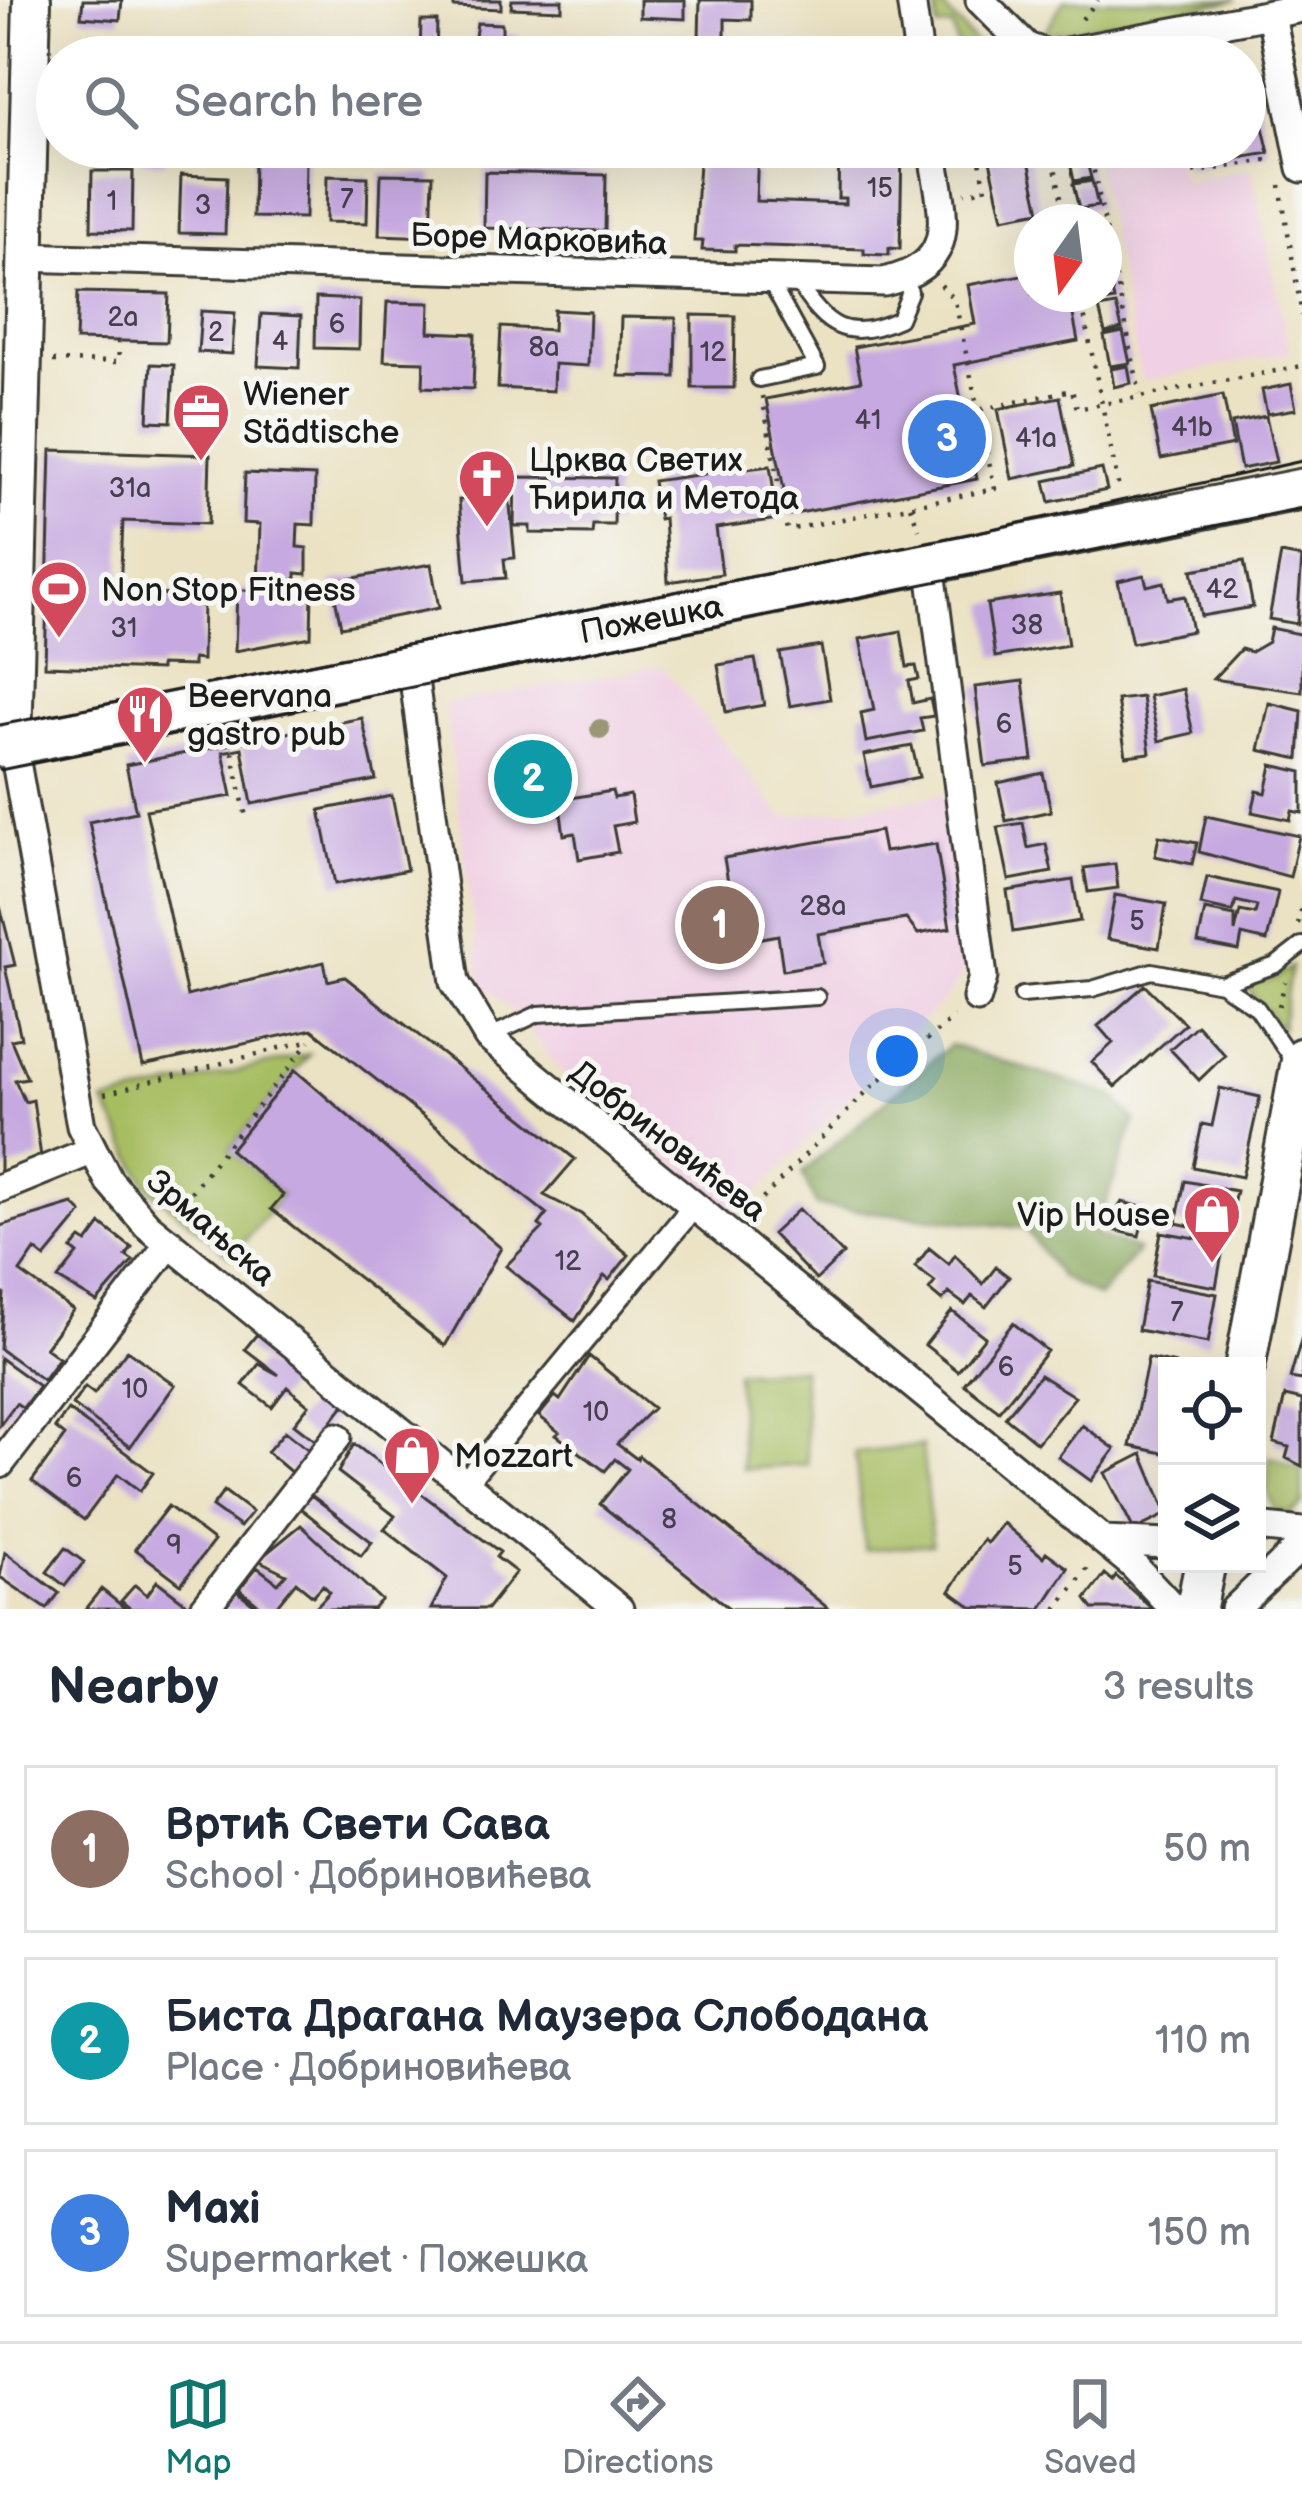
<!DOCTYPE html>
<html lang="en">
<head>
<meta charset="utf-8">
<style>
	:root { --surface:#fff; --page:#f2f2f3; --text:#1f2937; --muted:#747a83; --line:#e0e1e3; --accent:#0f766e }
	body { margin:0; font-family:"Balsamiq Sans",sans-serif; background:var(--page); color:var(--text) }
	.controls { position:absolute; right:36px; bottom:36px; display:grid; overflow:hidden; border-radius:0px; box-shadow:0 12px 48px #0002 }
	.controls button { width:108px; height:108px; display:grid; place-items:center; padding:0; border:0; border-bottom:3px solid var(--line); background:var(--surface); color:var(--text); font:60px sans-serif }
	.compass { position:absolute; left:1014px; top:204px; width:108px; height:108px; border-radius:50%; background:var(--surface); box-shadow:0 12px 48px #0002; rotate:194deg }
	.you { position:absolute; left:897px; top:1056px; width:42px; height:42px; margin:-30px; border:9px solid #fff; border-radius:50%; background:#1a73e8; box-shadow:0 0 0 18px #1a73e833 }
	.badge { display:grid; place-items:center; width:78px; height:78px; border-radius:50%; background:var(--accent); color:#fff; font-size:39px; font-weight:700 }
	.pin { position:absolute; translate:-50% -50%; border:6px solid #fff; box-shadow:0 3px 12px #0006 }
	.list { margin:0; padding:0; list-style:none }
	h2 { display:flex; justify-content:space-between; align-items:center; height:156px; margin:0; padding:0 48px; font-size:51px }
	h2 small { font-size:39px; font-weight:400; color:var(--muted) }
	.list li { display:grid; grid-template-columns:78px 1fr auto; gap:36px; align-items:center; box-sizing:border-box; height:168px; margin:0 24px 24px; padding:0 24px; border:3px solid var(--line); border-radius:0px }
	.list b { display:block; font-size:45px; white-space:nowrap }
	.list p { margin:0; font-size:39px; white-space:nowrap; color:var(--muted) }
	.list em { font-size:39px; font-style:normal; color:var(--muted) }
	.icon { flex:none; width:66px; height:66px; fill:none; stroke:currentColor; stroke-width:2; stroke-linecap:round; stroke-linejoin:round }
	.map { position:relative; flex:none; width:1302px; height:1609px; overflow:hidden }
	.search { position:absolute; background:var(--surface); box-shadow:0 12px 48px #0002; left:36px; right:36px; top:36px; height:132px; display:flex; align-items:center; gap:30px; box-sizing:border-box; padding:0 42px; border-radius:66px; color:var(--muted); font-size:45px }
	.sheet { height:732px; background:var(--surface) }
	nav { display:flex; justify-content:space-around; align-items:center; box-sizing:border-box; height:168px; border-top:3px solid var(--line); background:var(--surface); font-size:33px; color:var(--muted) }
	nav a { display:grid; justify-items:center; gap:6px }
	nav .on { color:var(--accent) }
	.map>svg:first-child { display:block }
</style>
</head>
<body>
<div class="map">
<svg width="1302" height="1609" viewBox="0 0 1302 1609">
	<rect width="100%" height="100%" fill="#f6f6f2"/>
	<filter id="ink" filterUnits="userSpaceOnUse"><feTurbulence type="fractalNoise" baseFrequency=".00833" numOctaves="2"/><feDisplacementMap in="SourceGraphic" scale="24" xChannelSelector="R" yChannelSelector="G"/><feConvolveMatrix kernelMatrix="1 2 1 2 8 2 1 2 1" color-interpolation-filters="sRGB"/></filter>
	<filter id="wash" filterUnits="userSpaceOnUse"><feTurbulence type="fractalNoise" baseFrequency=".004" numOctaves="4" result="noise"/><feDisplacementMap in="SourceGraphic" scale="48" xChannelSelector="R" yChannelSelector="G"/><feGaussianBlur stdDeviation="2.7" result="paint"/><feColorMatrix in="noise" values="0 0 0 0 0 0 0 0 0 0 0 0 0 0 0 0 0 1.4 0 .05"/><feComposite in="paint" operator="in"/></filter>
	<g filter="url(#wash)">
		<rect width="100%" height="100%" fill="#ebe2c3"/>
		<path fill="#f0d0e4" d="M1148,147h24l11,36 68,-15 39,185 -148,28 -48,-222z
			M662,666l122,152 177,-26 6,176 -16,24 -214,222 -168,-131 -49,-65 -39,-35 -36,-279z"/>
		<path fill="#a7bd62" stroke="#626c3f" stroke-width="3" d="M936,0l52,57h-28l-8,-31 -15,2z
			M1064,0h173l-194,35z
			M1291,967l-10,61 -36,-43 31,-7z
			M309,1054l-79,95 53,46 -52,62 -83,-70 -43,-84z
			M802,1368l6,97 -65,4 -7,-97z
			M922,1446l10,98 -67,6 -10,-97z
			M1270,1457l32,14v34l-12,9 -15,-4 -8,-19z"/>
		<path fill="#85a458" stroke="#50603a" stroke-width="3" d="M950,1045l164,51 21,25 -41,114 44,15 -39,47 -39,-20 -35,-49 -208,-22 -15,-33z"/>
		<g id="blocks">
			<path fill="#c6a9e0" d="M83,0h39l-2,20 -39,-3z
				M454,0h47v9l-47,-2z
				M512,0h50v10l-51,-2z
				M640,0h45v19l-45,-2z
				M700,0h51v20l-26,-1v19h-26z
				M421,21h16l-1,36h-16z
				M477,23l25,1v10l18,1 -1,22h-47z
				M1255,93l14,60 -83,14 -5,-20h64v-52z
				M141,147h25l-1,16 -25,-2z
				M700,147h58l-2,54 89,3v-6h-7l1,-51h63l-2,102 -11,-1v7l-25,-1v-5l-129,-4v6l-33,-1 1,-9h-9z
				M987,147h39l14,64 -37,7z
				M1085,154l6,24 -17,3 -5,-24z
				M254,156l52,2 -1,60 -52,-1z
				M92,171h41l-1,60 -41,-1z
				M485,172l121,3 -1,56 -121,-3z
				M381,174l52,1 -2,62 -52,-2z
				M181,175l46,2 -2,57 -46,-1z
				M327,176l41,1 -1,46 -41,-1z
				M1092,181l6,25 -19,3 -6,-25z
				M1032,273v21h37l9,47 -124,24 23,114 -188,36 -23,-116 95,-18 -7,-34 121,-23 -7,-39z
				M1108,273l6,27 -16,3 -3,-9h9z
				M78,292l91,2 -2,48 -91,-2z
				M316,298l44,2 -1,49 -44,-1z
				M387,302l43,1 -1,29 46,2 -2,55 -50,-2 1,-25 -40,-1z
				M1116,305l6,24 -17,4 -6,-25z
				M554,310l36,2 -2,54 -34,-2 -1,27 -55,-3 3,-61 52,3z
				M201,311l34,2 -3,41 -34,-2z
				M261,314l40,2 -2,52 -41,-2z
				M692,315l43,1 -1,72h-42z
				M621,317l55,1 -1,59 -56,-1z
				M1123,332l7,31 -20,3 -6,-30z
				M151,364l23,1 -3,57 -23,-1z
				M1128,366l3,17 -17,4 -3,-18z
				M1291,384l5,25 -29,5 -5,-24z
				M1223,395l10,50 -72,14 -10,-49z
				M1060,397l14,69 -62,13 -14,-70z
				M1266,416l10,46 -35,7 -9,-46z
				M51,450l159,5 -2,69 -85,-3 -3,72 83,3 -1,64 -9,-1v7l-33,-1v5l-115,-4z
				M728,463l2,8 40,-5 8,53 -62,9 6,46 -54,8 -4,-64 -5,1 -6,-38 52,-7 -1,-7z
				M1102,469l5,21 -57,12 -5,-21z
				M245,473l70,3 -1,49 -16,-1 -1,23 10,1v26l-11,-1v18h16l-1,46 -76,14 2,-61h21l2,-66 -17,-1z
				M515,477l100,1 -1,47h-21l-1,9 -62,-1v-7h-16z
				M509,495l6,63 -11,1 2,19 -40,3 -7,-81z
				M1281,554l21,4 -5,66 -28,-5z
				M1244,561l9,46 -52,9 -9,-46z
				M431,564l8,44 -98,19 -9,-45z
				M1144,575l3,11 17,-4 4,17 17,-3 7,35 -60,12 -14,-62z
				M1060,593l8,52 -73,12 -8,-53z
				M1271,628l28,6 3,7v51l-89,-13 28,-30 10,3 17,-10z
				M901,631l6,36 9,-1 3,13 -10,2 4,22 17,-4 4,17 -14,2 3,13 -57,11 -5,-29 13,-3 -14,-71z
				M821,646l9,53 -40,7 -10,-53z
				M755,659l9,46 -38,7 -8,-47z
				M1023,681l10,79 -48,6 -10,-79z
				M1183,689l10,44 -34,8 -10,-45z
				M1142,697l8,56 -24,3 -9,-56z
				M1269,703l33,8 -3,48 -40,-9z
				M362,718l14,62 -124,24 -10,-56 -19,4 9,44 -86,14 41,186 137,-34 4,19 17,-4 230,182 -31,36 37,19 48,41 -20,25 -5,-4 -29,45 -69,-55 37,-38 -4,-3 8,-11 -235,-185 -169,37 -54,-244 47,-10 -10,-47z
				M912,746l7,31 -48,10 -7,-32z
				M1272,765l30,7v41l-10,-2 -2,9 -38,-8 5,-21 9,2z
				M1043,773l8,38 -45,10 -8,-38z
				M612,791l2,7 16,-3 4,27 -21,4 5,26 -39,7 -4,-26 -11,2 -5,-35z
				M392,796l15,74 -72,14 -15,-74z
				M1206,816l93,20 -9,41 -91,-25z
				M1023,823l5,25 18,-4 6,28 -43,8 -11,-53z
				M880,831l4,21 52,-8 14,84 -32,6 -12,-15 -88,15 5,29 -40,7 -5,-35 -58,11 3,21 -12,2 -13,-76 31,-5 -5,-30z
				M1159,836l38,7 -5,21 -37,-8z
				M1115,864l3,24 -30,4 -4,-24z
				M1207,877l71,15 -11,49 -25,-6 -3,16 -41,-8 7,-33 30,6v16l5,-21 15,3 2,-8 -21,-5 -3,11 -32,-7z
				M1073,880l7,41 -67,11 -6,-41z
				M1115,895l51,9 -7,44 -52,-9z
				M0,906l15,59 -10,2 16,71 -10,2 16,38 -12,2 10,22 8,-2 8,57 -41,15z
				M1145,985l40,39 -70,63 -23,-25 21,-19 -15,-17z
				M1197,1025l28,30 -26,25 -29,-31z
				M295,1070l206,178 -56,98 -174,-137 12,-14 -53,-45z
				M1220,1088l40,9 -18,80 -49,-10 9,-43 10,2z
				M1185,1181l51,10 -9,43 -51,-11z
				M1122,1202l24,6 -7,28 -34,-8z
				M73,1204l9,9 -37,45 -10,-8 -15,22 53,38 -28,38 14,10 -16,22 -43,-31 4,-55h-4v-68z
				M799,1209l44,45 -27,26 -44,-46z
				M101,1224l31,24 -6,8 7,5 -36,41 -39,-23 20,-25 -6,-5 9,-10 6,4z
				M1161,1232l63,11 -8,44 -63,-11z
				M929,1248l20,16 6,-9 28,29 13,-17 13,10 -23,30 -14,-11 -7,9 -16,-12 -7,8 -13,-11 6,-8 -20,-15z
				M1147,1281l70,13 -9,49 -70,-13z
				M952,1311l33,26 -27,34 -33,-26z
				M1013,1323l34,28 -48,60 -35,-27z
				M257,1334l88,70 -29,37 -22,-17 15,-19 -22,-18 -15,20 -29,-22 16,-21 20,11 -34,-26z
				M1302,1337v43l-12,-2z
				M127,1350l48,35 -45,62 -58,-42 13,-18 9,7z
				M589,1356l64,52 -36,36 20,15 2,-3 190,153h-99l-130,-105 28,-35 -13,-10 -10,12 -49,-36 3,-3 -20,-16 16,-20 5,4z
				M0,1358l39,28 -16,22 -7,-5 -16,22z
				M1148,1358l28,6 -9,2v88l-37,-8z
				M1040,1375l35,22 -38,46 -32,-26z
				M1285,1396l17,4v66l-16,-8 3,-11 -15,-4z
				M68,1410l85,63 -13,18 -22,-17 -34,46 -52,-39 33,-45 -10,-8z
				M1082,1425l33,24 -24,32 -33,-24z
				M285,1431l25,20 -18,22 -25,-21z
				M354,1444l146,108 -4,5 20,15 -29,37h-56l16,-31 -63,-49 11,-13 -57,-44z
				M1142,1454l25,60 -33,16 -29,-57z
				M224,1491l28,21 -12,15 -28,-20z
				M311,1495l61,47 -11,14 -61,-48z
				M168,1506l46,35 -33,43 -46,-35z
				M1003,1523l40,34 3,-5 22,16 -27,41 -69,-2 -22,-16 33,-51 4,3z
				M301,1525l80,75 -8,9h-59l16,-17 -7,-7 -10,11 -17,-14 -22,27h-10l-25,-20 18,-22 21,16 8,-9 -28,-14z
				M65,1548l19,14 -19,24 -18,-14z
				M5,1552l54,41 -12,16 -47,-32z
				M1105,1574l8,7 3,-5 36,33h-59l-7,-10z
				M157,1581l29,22 -5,6h-50l-10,-8 14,-16 12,10z
				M101,1589l25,20h-41z
				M237,1591l23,18h-37z"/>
		</g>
	</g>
	<g filter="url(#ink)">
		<use href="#blocks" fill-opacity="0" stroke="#3b3a35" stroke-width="3"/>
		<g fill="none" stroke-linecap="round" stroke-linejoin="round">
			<g stroke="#3b3a35" stroke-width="20">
				<path id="service" d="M797,282c28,45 50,61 102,37l11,-27 -7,-14
					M759,379l58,-12 -47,-86
					M1222,984l54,-19 26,-20
					M1022,995l70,-6 60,-18 69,13 36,24 36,53
					M488,1037l50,-23 279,-17"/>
			</g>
			<g stroke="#3b3a35" stroke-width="27">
				<path id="pedestrian" d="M474,1472l220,-266"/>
			</g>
			<g stroke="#3b3a35" stroke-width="33">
				<path id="minor" d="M911,0l8,57
					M980,0l47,47 23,8 252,-47
					M1271,15l31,153
					M22,257l862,25c81,-19 57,-71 48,-135
					M930,562l53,415 -6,21
					M412,665l43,317 33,55 644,527 42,45
					M13,745l68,381 28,55 38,44 472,384
					M0,1188l91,-37
					M0,1464l170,-221
					M1257,1527l45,5
					M1104,1541l63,3
					M204,1609l133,-172
					M1235,1609l67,-64"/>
			</g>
			<g stroke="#3b3a35" stroke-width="42">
				<path id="tertiary" d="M13,745l19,-745"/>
			</g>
			<g stroke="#3b3a35" stroke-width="45">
				<path id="secondary" d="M0,747l1302,-258
					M1245,1366l57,-308
					M1196,1609l9,-45"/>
			</g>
			<path stroke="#3b3a35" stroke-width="4.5" stroke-dasharray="3 9" stroke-linecap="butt" d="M1082,19l16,-19
				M1051,147l15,75
				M1089,147l51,247
				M1176,147l10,27 87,-15
				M957,150l20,-3 9,42 -21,4
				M1280,185l22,131
				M941,285l14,16 23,109
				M1080,294l39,195
				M53,361l66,1 -1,-21
				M762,396l25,134 208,-41 -17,-79 94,-20 5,19 225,-43
				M910,506l9,23
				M230,740l16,77
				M1298,924l4,-18
				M1279,1006l6,-24
				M104,1094l203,-53
				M176,1211l134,-170
				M746,1216l123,-127 85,-72
				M1056,1609l36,-46"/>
			<use href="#service" stroke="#fff" stroke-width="14"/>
			<use href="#pedestrian" stroke="#fff" stroke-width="21"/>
			<use href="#minor" stroke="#fff" stroke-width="27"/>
			<use href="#tertiary" stroke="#fff" stroke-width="36"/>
			<use href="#secondary" stroke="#fff" stroke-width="39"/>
			<path stroke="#1c1c1c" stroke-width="3" d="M0,725l969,-191 333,-73
				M0,770l1302,-262"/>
		</g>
		<circle fill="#989877" cx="600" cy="729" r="10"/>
	</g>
	<defs>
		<g id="office-pin" transform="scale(3)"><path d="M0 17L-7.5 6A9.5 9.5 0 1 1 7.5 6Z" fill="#d1495b" stroke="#f6f6f2"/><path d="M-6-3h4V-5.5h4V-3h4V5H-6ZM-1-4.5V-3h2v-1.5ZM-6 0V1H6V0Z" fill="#fff"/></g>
		<g id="church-pin" transform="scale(3)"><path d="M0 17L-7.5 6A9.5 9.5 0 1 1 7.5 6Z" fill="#d1495b" stroke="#f6f6f2"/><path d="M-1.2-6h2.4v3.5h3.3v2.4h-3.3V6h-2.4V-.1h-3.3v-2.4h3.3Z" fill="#fff"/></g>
		<g id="stadium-pin" transform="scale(3)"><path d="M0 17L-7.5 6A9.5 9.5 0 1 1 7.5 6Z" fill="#d1495b" stroke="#f6f6f2"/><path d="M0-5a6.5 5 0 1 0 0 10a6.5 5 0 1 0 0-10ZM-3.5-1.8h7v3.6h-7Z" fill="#fff"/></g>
		<g id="restaurant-pin" transform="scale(3)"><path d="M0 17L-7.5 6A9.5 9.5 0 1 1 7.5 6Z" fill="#d1495b" stroke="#f6f6f2"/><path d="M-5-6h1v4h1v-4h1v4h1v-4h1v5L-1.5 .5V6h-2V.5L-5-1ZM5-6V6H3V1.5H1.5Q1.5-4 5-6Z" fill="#fff"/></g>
		<g id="shop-pin" transform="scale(3)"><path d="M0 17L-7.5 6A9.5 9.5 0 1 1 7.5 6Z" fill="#d1495b" stroke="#f6f6f2"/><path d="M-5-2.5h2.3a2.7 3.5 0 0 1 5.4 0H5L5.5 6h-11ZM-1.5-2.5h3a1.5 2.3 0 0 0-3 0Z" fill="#fff"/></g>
	</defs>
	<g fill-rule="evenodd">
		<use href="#office-pin" x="201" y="412"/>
		<use href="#church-pin" x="487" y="478"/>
		<use href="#stadium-pin" x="59" y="589"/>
		<use href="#restaurant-pin" x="145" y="714"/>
		<use href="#shop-pin" x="1212" y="1214"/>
		<use href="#shop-pin" x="412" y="1455"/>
	</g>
	<g text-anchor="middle" stroke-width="10" stroke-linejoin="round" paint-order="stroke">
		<g font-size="27" fill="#463f4d">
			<text x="880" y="197">15</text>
			<text x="347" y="208">7</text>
			<text x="112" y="210">1</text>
			<text x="203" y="214">3</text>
			<text x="123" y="326">2a</text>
			<text x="337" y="333">6</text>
			<text x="216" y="341">2</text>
			<text x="280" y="350">4</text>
			<text x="544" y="356">8a</text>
			<text x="713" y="361">12</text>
			<text x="868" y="429">41</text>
			<text x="1192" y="436">41b</text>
			<text x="1036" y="447">41a</text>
			<text x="130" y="497">31a</text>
			<text x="1222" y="598">42</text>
			<text x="1027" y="634">38</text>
			<text x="124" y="637">31</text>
			<text x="1004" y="733">6</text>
			<text x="823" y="915">28a</text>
			<text x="1137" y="930">5</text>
			<text x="568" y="1270">12</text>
			<text x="1177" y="1321">7</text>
			<text x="1006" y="1376">6</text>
			<text x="135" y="1398">10</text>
			<text x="596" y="1421">10</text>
			<text x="74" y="1487">6</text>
			<text x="669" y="1528">8</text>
			<text x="174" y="1554">9</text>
			<text x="1015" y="1575">5</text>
		</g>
		<g font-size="33" fill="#1c1c1c" stroke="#f6f6f2">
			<text transform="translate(539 238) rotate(2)" y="12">Боре Марковића</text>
			<text transform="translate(651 618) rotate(-11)" y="12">Пожешка</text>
			<text transform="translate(669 1140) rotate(38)" y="12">Добриновићева</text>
			<text transform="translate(212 1227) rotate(41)" y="12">Зрмањска</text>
		</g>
		<g font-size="33" fill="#1c1c1c" stroke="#f6f6f2" text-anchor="start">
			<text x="243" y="405">Wiener<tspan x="243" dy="38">Städtische</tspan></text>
			<text x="529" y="471">Црква Светих<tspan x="529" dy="38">Ћирила и Метода</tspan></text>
			<text x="101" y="601">Non Stop Fitness</text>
			<text x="187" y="707">Beervana<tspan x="187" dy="38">gastro pub</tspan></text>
			<text x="1170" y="1226" text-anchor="end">Vip House</text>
			<text x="454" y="1467">Mozzart</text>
		</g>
	</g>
</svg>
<div class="controls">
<button><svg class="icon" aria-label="locate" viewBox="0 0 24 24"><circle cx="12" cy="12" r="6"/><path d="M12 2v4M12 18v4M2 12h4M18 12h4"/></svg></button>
<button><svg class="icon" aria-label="layers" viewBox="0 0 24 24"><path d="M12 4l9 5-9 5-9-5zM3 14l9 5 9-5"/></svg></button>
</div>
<svg class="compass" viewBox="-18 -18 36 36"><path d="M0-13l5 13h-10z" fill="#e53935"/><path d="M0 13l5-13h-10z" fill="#747a83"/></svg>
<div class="you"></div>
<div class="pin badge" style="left:720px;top:925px;background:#8d6e63">1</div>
<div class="pin badge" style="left:533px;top:779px;background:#0f9aa8">2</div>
<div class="pin badge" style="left:947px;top:439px;background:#3f7fe0">3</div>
<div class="search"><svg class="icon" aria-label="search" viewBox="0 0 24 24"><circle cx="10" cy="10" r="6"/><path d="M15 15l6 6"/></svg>Search here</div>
</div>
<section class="sheet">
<h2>Nearby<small>3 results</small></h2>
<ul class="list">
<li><span class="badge" style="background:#8d6e63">1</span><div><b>Вртић Свети Сава</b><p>School · Добриновићева</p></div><em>50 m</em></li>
<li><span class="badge" style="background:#0f9aa8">2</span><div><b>Биста Драгана Маузера Слободана</b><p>Place · Добриновићева</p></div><em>110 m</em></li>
<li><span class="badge" style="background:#3f7fe0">3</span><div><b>Maxi</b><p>Supermarket · Пожешка</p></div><em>150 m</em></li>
</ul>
</section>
<nav>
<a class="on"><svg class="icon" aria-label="map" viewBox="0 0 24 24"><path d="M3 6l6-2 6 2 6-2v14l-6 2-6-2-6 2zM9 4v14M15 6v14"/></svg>Map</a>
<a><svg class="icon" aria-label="directions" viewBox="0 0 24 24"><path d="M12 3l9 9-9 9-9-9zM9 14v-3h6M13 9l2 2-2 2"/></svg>Directions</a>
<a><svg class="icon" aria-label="saved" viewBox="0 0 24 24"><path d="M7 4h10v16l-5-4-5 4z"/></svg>Saved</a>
</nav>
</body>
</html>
